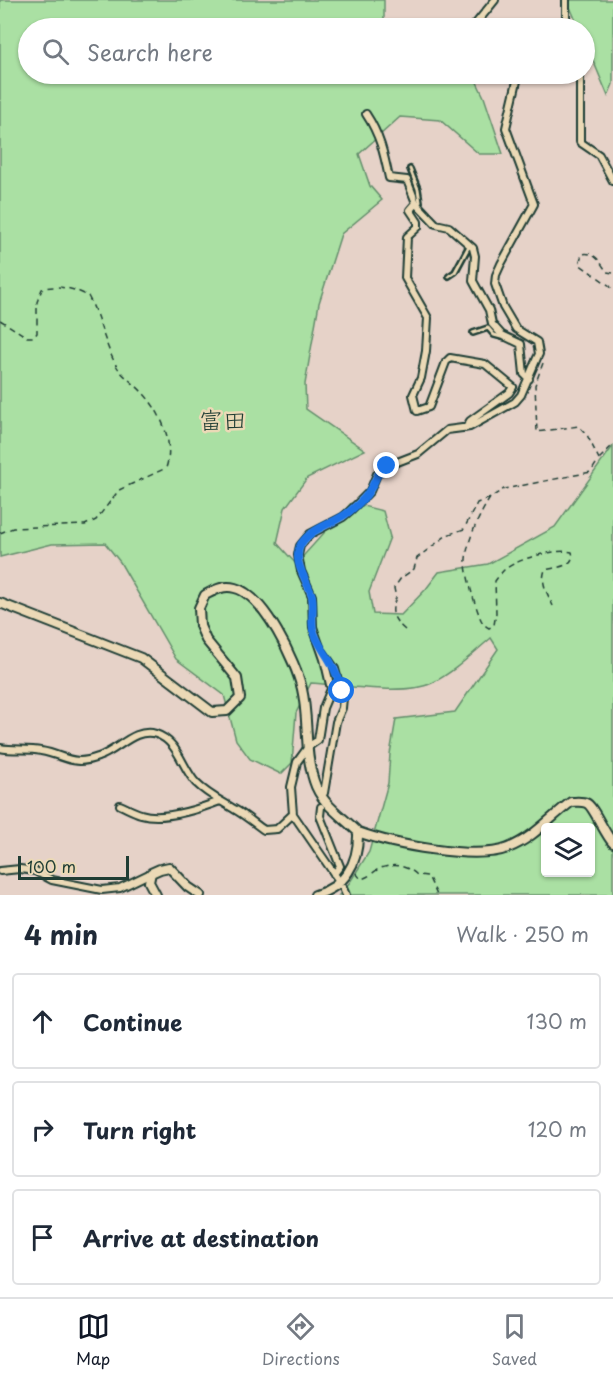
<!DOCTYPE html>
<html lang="en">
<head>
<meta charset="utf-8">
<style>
	:root { --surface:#fff; --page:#f2f2f3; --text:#1f2937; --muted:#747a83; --line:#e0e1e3; --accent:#111827 }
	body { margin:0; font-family:"Playpen Sans","Klee One",sans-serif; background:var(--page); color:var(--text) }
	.controls { position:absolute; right:18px; bottom:18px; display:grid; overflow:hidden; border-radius:6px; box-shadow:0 2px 4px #0004 }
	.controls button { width:54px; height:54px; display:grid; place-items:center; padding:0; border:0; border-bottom:2px solid var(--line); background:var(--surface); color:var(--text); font:30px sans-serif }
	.scale { position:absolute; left:18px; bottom:15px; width:111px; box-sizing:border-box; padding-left:6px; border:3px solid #1f3d34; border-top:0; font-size:16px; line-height:21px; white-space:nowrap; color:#1f3d34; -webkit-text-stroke:4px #ebd9b6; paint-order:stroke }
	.stop { position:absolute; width:18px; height:18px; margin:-14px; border:4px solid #1a73e8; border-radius:50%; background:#fff }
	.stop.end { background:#1a73e8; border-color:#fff; box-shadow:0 2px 6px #0008 }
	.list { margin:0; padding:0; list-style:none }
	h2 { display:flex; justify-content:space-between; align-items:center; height:78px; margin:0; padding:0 24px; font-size:26px }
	h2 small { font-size:20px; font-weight:400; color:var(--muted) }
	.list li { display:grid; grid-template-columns:39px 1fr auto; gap:18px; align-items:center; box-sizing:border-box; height:96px; margin:0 12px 12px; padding:0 12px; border:2px solid var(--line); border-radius:6px }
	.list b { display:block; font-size:22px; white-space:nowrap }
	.list em { font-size:20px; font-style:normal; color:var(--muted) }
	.icon { flex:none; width:33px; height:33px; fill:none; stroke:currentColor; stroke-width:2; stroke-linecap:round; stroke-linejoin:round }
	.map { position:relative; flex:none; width:613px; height:895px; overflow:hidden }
	.search { position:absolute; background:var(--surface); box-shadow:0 2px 4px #0004; left:18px; right:18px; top:18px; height:66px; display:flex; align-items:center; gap:15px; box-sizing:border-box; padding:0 21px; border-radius:33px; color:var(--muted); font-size:22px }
	.sheet { height:402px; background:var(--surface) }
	nav { display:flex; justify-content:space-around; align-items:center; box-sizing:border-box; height:84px; border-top:2px solid var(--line); background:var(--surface); font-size:16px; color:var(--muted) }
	nav a { display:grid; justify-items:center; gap:3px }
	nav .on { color:var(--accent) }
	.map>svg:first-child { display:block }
</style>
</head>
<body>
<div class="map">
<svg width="613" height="895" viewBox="0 0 613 895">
	<rect width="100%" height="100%" fill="#e6d2c8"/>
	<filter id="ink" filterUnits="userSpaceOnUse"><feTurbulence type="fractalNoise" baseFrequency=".0167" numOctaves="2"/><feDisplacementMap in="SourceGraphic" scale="12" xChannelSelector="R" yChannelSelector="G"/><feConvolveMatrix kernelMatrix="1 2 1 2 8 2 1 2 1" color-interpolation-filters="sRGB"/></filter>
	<g filter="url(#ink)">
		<path fill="#aae0a3" stroke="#648e6c" stroke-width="1.5" fill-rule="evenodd" d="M0,0h384v27l5,1h-361v46h445l11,23 19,57h-24l-39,-34 -40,-3 -41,37 11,32 12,14 -41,34 -22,69 -14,81 1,25 59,41 -58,28 -22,30 -8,35 19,21 55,-61 32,8 7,26 -21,55 4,22 28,1 25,-26 13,-17 49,-8 67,-37 58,-81v449h-274l11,-13 19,-30 19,-69 2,-29 6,-35 59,-7 43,-63 -7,-11c-19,16 -37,34 -59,45 -27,13 -90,2 -121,0l-15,30 -4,50 -11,11 -31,-15 -14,-19 -12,-45 -48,-36 -56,-97 -15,-19 -53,1 -52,13zM546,828h44v44h-44z
			M567,0h46v84l-5,12 -23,-55 -1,-13h-5z"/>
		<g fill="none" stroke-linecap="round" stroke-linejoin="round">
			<g stroke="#1f3d34" stroke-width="8">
				<path id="service" d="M410,169l8,20 2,13 -3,1
					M449,276l6,-4 14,-26
					M473,333l15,-5 6,7 11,3"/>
			</g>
			<g stroke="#1f3d34" stroke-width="10">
				<path id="minor" d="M566,0v28
					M477,28l-3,-2 21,-26
					M580,74v68l19,13 14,26
					M366,114c14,21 18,40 23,64l18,2 9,23 20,21 13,3 24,21 2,8 -2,25 16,29 3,14 10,11 19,9 3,30 5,5
					M416,203l-6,7 8,12v5l-11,10 -2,41 23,40 -2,33 -5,27 -8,17 4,16 12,-4 17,-45 4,-4 35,6 28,23 -4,6 -39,28 -4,7
					M323,652l12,17 8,29 -1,10 -6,14 -12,71
					M0,748c14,3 28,0 41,3 24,4 31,16 57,6 20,-6 36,-30 58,-23 22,7 26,34 40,49 11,11 25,18 38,26 11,6 20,14 30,21l13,-1 16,-15
					M120,805c7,3 14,7 21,9 22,7 58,-5 79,-13
					M321,807l-1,9 20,50 -6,8
					M0,871l20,-2 15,2 17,9 50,10 18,-2 31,-15
					M337,878l-44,-64 -2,-27 6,-25 11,-15 10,-7 5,-32 8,-19 -7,-30 -11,-32 -1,-31 -11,-25 -3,-16 2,-9 10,-12 33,-17 8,-7 19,-19 7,-17 10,-8 31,-12 29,-24 23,-3 45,-25 6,-7 16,-37 2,-4 -2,-12 -21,-13 -13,-22 -8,-23 1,-9 5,-11 33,-60 -28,-76 11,-47 -1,-7
					M343,888l3,7"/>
			</g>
			<g stroke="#1f3d34" stroke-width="12">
				<path id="tertiary" d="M0,603l141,55 71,54 15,-1 13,-13 -3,-20 -31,-38 -6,-14 -1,-18 6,-13c10,-5 18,-10 30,-7 29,7 61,74 67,101 7,30 2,62 12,92 7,23 28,35 44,51 1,31 -13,55 -43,63
					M358,832c33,12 117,29 150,16 24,-9 43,-31 63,-46 5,0 11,-1 15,1 7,2 19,32 27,40
					M156,895l-7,-13 2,-9 9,-4 9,-2 19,20 12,8"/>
			</g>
			<path stroke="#1f3d34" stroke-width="1.5" stroke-dasharray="6 4.5" stroke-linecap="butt" d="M613,273l-6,-1c-7,-10 -12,-21 -25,-18l-3,10 31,22 3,5
				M0,320l27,17h7l3,-4v-31l5,-13c14,-5 34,0 46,7 12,22 16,47 28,69 6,11 18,18 26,27 18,18 33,50 24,76l-47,22 -23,30 -11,5 -72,3 -13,5
				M599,459l14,-14
				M490,498c-11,18 -22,40 -24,61 -1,12 7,39 11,50 3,8 4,15 12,19l5,-3 2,-12 -1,-32c3,-4 6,-8 9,-11 13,-11 52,-22 68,-18 4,15 -16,15 -27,18 -5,13 3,24 8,36
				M405,630c-11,-10 -16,-17 -9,-32l-2,-10 7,-10 13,-9 3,-11 30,-23 17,-6 13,-26 13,-5 14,-9 87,-17 8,-13 -12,-24 -8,-9 -42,6 -2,-47 8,-22
				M356,873l5,6c11,-3 12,-8 20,-11 13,-5 27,-2 36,7l11,1 9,19"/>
			<use href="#service" stroke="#ebd9b6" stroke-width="3"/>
			<use href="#minor" stroke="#ebd9b6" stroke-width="6"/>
			<use href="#tertiary" stroke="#ebd9b6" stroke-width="8"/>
		</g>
	</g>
	<g fill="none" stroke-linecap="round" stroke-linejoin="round" filter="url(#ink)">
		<path stroke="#1a73e8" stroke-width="8" d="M342,691c-3,-11 -7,-21 -12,-30 -7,-12 -13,-18 -17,-32 -2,-11 1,-22 -1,-33 -4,-15 -21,-35 -11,-52 11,-17 34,-20 49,-33 7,-6 15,-12 19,-20 9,-12 4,-15 18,-25"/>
	</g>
	<g text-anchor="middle" stroke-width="5" stroke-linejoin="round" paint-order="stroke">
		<g font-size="24" fill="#1f3d34" stroke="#ebd9b6">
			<text x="223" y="429">富田</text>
		</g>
	</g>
</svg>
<div class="controls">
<button><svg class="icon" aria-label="layers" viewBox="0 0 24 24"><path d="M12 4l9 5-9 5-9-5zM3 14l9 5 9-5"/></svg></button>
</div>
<div class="scale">100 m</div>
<div class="stop" style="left:342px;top:691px"></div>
<div class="stop end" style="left:387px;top:466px"></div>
<div class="search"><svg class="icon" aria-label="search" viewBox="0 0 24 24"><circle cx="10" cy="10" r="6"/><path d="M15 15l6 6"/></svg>Search here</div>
</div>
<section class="sheet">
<h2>4 min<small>Walk · 250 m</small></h2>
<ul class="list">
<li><svg class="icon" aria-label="ahead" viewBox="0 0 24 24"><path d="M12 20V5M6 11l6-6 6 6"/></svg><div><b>Continue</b></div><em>130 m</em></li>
<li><svg class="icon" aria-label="right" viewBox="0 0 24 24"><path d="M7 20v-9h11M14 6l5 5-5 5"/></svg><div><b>Turn right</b></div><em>120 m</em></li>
<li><svg class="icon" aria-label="arrive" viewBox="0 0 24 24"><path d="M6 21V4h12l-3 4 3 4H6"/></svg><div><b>Arrive at destination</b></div></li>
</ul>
</section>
<nav>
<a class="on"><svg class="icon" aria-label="map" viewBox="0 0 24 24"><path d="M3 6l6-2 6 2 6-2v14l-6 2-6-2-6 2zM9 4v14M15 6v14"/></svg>Map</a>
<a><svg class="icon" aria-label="directions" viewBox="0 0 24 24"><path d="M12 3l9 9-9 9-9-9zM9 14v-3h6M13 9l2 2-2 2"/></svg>Directions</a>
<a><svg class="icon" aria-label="saved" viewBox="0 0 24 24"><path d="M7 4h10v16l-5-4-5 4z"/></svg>Saved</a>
</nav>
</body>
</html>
